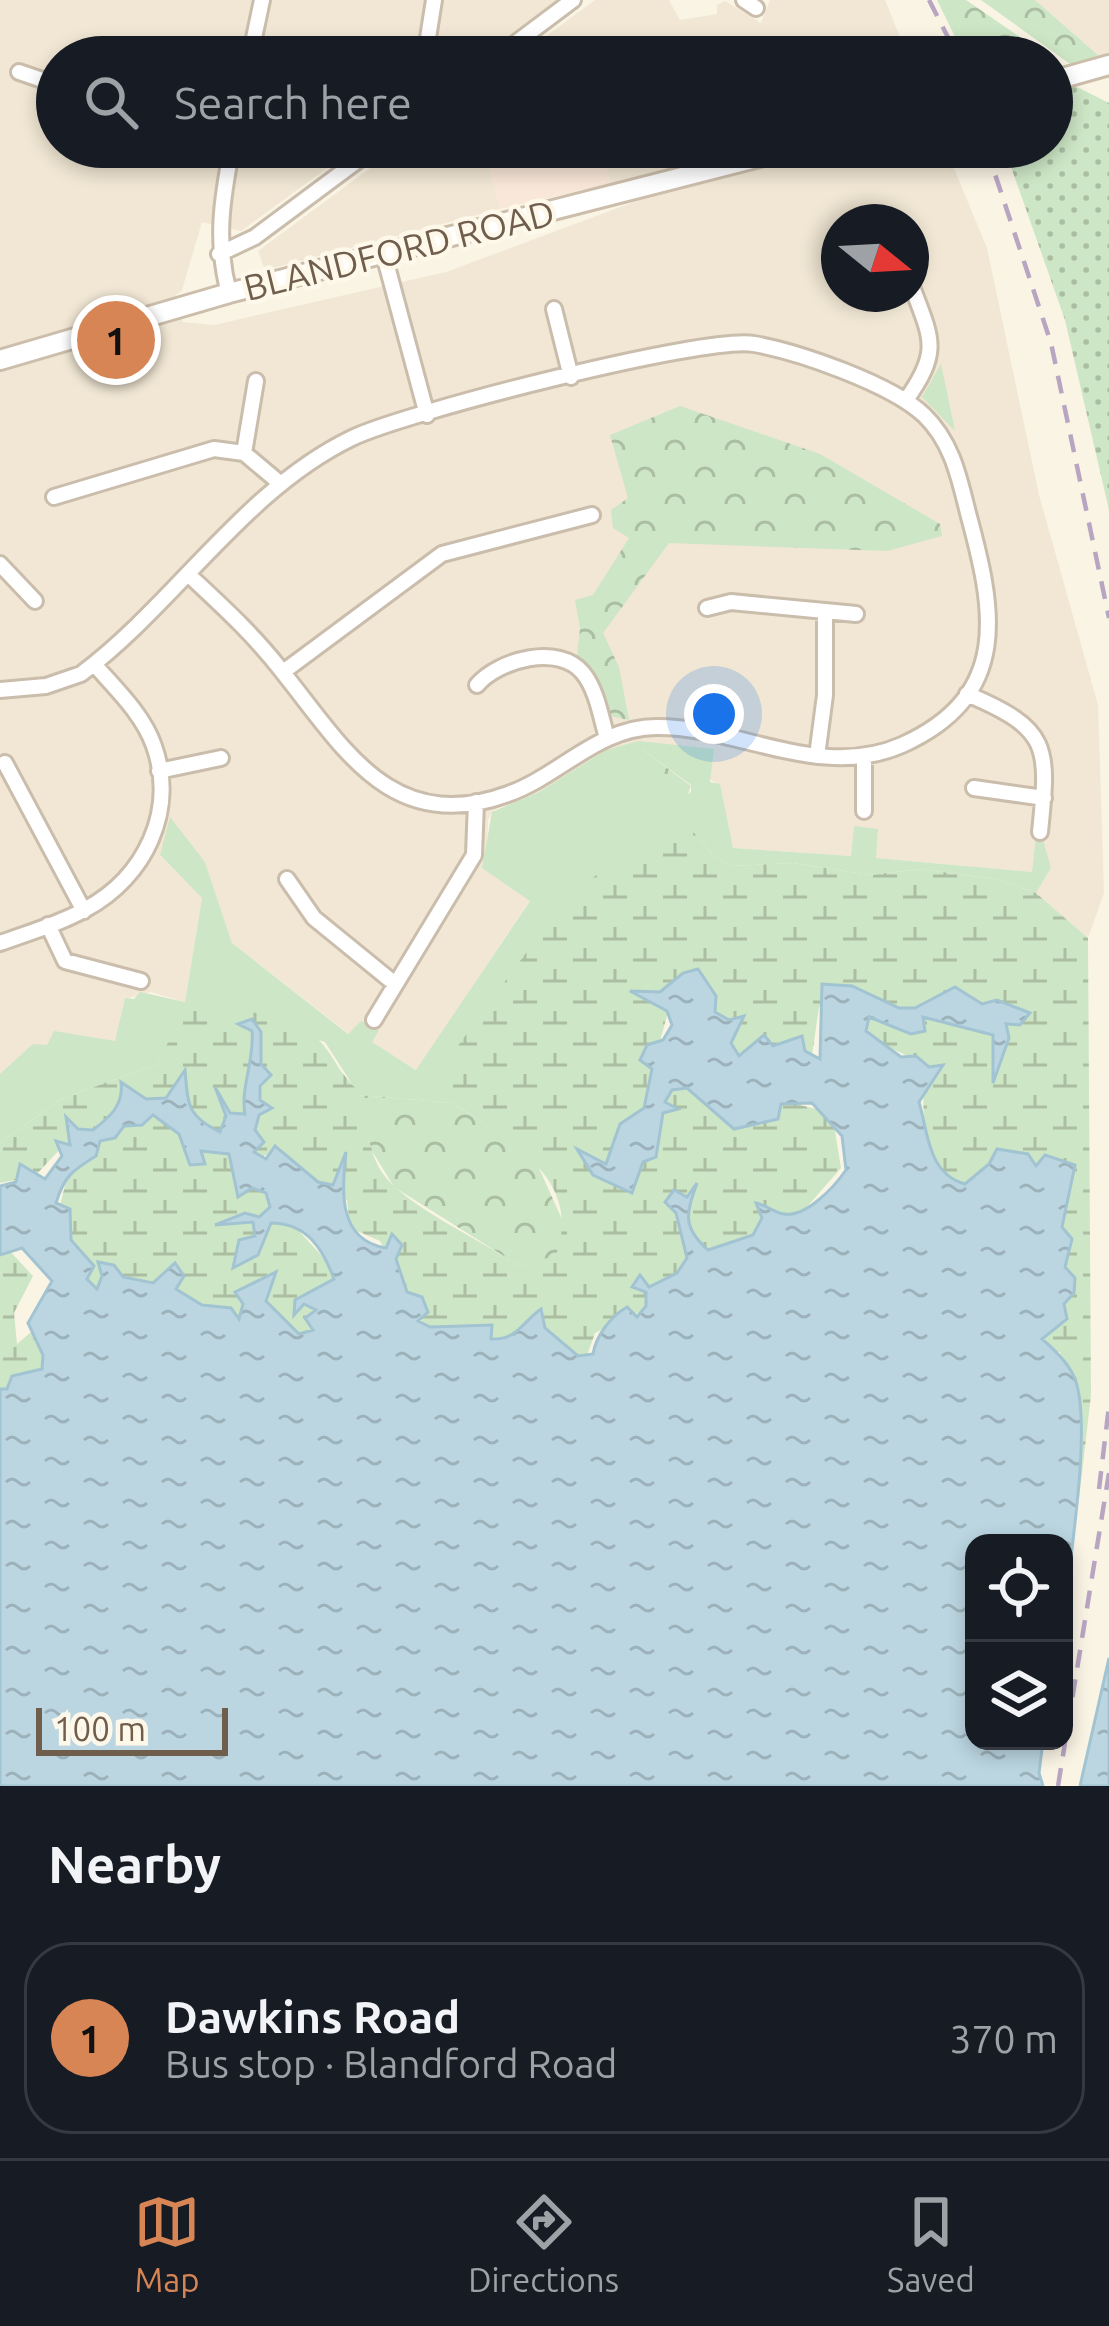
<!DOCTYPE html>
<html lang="en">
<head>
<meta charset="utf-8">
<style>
	:root { --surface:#171b24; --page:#242831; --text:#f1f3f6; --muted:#9ea1a6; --line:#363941; --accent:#d88556 }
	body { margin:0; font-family:Ubuntu,sans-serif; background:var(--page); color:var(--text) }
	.controls { position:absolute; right:36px; bottom:36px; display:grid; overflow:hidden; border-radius:24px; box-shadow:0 6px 18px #0003 }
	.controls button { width:108px; height:108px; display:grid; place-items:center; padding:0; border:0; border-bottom:3px solid var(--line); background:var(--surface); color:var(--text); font:60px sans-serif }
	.compass { position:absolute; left:821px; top:204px; width:108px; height:108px; border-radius:50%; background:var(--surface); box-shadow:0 6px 18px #0003; rotate:108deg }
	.scale { position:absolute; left:36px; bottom:30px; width:192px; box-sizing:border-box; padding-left:12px; border:6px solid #705e4d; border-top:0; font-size:33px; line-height:42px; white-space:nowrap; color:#705e4d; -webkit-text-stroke:9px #fdf8ea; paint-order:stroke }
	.you { position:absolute; left:714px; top:714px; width:42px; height:42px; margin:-30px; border:9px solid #fff; border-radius:50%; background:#1a73e8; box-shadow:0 0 0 18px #1a73e833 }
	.badge { display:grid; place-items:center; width:78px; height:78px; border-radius:50%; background:var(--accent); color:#111; font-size:39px; font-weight:700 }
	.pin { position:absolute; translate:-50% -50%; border:6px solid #fff; box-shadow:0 3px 12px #0006 }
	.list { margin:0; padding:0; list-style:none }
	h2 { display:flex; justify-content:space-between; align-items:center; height:156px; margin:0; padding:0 48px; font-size:51px }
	h2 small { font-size:39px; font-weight:400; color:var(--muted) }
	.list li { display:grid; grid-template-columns:78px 1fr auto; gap:36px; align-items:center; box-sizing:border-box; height:192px; margin:0 24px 24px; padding:0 24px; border:3px solid var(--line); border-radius:48px }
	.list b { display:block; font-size:45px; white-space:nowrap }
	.list p { margin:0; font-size:39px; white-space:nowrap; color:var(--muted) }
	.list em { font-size:39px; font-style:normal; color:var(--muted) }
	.icon { flex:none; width:66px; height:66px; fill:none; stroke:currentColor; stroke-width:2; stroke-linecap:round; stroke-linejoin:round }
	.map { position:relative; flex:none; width:1109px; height:1786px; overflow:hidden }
	.search { position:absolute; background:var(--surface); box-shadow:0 6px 18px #0003; left:36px; right:36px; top:36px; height:132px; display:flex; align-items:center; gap:30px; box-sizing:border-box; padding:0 42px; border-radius:66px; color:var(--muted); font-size:45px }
	.sheet { height:372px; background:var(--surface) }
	nav { display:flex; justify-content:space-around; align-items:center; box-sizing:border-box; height:168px; border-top:3px solid var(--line); background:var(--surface); font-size:33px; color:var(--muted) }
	nav a { display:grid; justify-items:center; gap:6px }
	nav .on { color:var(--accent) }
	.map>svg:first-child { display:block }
</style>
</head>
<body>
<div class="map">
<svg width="1109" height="1786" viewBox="0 0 1109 1786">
	<defs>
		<pattern id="forest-crowns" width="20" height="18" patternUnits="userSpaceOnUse" patternTransform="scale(3)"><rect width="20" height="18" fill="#cde6c5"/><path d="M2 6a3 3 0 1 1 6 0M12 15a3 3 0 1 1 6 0" fill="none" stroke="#abbea2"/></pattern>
		<pattern id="wetland-marsh" width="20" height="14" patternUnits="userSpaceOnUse" patternTransform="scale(3)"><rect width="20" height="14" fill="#cde6c5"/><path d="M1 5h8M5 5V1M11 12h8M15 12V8" fill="none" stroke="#abbea2"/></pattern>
		<pattern id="park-dots" width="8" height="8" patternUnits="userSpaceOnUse" patternTransform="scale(3)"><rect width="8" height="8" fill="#cde6c5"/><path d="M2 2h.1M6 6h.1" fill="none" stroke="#abbea2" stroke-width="1.8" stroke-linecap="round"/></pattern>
		<pattern id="water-ripples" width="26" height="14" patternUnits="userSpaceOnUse" patternTransform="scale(3)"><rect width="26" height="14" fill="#bbd6e1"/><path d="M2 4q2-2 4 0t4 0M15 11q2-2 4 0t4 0" fill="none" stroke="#9cb1b9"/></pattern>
	</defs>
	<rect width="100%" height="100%" fill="#faf4e5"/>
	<path fill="#f1e7d4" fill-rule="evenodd" d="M0,0h557l-78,57h-422v90h299l-115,84 -39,-9 -20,68 -8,7 9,25 31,3 232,-53 212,-79 195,-46h92l42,101 52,247 59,210 6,188 -16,45 -52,-45 15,-25 -15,-31 -4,35 -156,-14 -22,-31 -3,29 -118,-8 -13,-63 -82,-44 -32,9 -67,42 -45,18 -6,10 -1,32 43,48 -113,170 -46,-28 7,-11 -29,3 -117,-91 -27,-81 -45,-6 42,41 -17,105 -34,-10 -26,7 -10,42 -68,4 -47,29zM839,222h72v72h-72z
		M595,0h74l11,20 37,-6v-9l8,-4 36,22 9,-23h115l23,57h-365l-9,-12z
		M1035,0h74v53l-10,3z
		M399,147h86l15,62 -235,61 -7,-19z
		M602,147h156l-148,37z"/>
	<path fill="#f9e7d9" d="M485,147h117l8,37 -110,25z"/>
	<path fill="#cde6c5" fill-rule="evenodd" d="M941,364l14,67 -33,-34z
		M638,741l76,8 -4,33 10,2 13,64 118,8 3,-30 24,3 -2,29 156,14 4,-36 6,1 9,31 -15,25 -41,-14 -75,-10 -50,6 -77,-12 -62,3 -17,-10 -25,-29 -237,227v49l-93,-8 -34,-53 -85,-27 -54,-5 -29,54 -96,35 -61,44v-69l33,-30 14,1 7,-14 61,10 10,-43 9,1 6,-7 45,10 17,-104 -42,-43 10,-38 35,45 27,81 116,91 13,-13 18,9 -7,12 44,28 114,-169 -48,-33 10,-56 47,-20 67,-42zM625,749h17l49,36v7l-22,14z"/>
	<path fill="url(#forest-crowns)" d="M937,0h29l83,57h-84z
		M981,0h54l64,56 -29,8z
		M680,406l140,48 120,70 2,12 -55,15 -218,-8 -66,90 16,34 10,53 -19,-4 -14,-39 -19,-20 3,-29 -5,-28 18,-5 36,-57 -16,-10 -2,-18 17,-12 -18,-63z
		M630,746l12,3 49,37 -6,15 -16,5 -45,-56z
		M359,1095l93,8 37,23 44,29 33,73 -10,28 -35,11 -127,-80 -28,-46z"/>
	<path fill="url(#wetland-marsh)" d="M689,827l25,29 17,10 62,-3 77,12 50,-6 75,10 41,14 52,45 3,457 -12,104 -3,-74 -16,-73 -58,-6 -78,-187 -1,-96 -48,-22 -20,-25 -36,-9 -7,48 -42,-7 -34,8 -70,-68 1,28 -20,71 32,-12 153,38 9,55 -50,57 -109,47 -37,38 -50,23 -10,28 -43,-5 -11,-38 -24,22 -83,-15 -44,-84 -30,-13 -3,-28 -40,-27 -43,-18 -8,30 106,114 -362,367v-419l4,-2 29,31 -19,37 3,31 67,-57 -24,-81 11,-46 -9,-13 -27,29 -35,7v-40l61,-44 96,-35 28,-55c67,8 114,-11 152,56 6,11 18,20 22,30 13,32 4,64 37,93 30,27 89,55 125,79l35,-12c28,-76 -49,-118 -104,-152v-49l109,-149 28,-25 77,-48z"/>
	<path fill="url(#park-dots)" d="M1067,82l42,21v407l-44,-190 -61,-173h48v-61z"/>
	<path fill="url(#water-ripples)" stroke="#a2c4d2" stroke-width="3" fill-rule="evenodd" d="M698,969l18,27 -1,16 14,8 15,-4 -13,27 8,13 25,-21 9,11 29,-10 3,15 15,8 2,-75 30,2 47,22h16l40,-21 27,17 15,-4 33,13 -10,12 -14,-1 3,14 -16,45v-48l-70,-18 2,14 -14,3 -42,-17 -3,14 35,26 15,-1 13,11 14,-2 -24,37c9,31 9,72 46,82l24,-20 8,-15 31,5 8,12 9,-11 30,10 -13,62 10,12 -7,28 10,11 -1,15 -10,11 3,15 -25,20c13,11 29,26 34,43 16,51 -8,182 -12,241v-80h-90v198h69l-4,32 4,13h-1043v-397h7l5,-13 30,-7 1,-14 -15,-32 24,-42 -30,-33 -22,7v-69l16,-4 4,-18 25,15 17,-23 -6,-15 14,4 -4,-28 12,12 15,1c17,-13 31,-25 28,-48l25,17 20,-1 19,-28c3,35 2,46 35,62l6,-16 -11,-29 15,26 15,1c-5,-26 10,-55 7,-83l-14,-7 14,-5 9,13v32l10,11 -11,11v14l12,8 -13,7 -4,15 9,12 -10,10 12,7 9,-13 43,36 15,3 13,-33c-4,38 -9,88 40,96l6,-14 10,11 -6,14 11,33 15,5 6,15 -10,9 12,6 62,-2 -1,14c27,1 30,-16 50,-30l4,19 33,28 15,-2c3,-18 17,-37 34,-47l10,10 9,-11v-14l-14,-5 8,-12 9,12 28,-14 10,-15 -11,-45 -11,-11 9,-12 13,7 10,-14c-11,31 -15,44 11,67l45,-15 9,-17 -6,-15c10,2 19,10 28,11 22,4 51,-28 62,-44l-4,-34 -30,-33 -31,1 -3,15 -44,10 -47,-41 -15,2 -7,12 13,7 -15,4 -7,44 -13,5 -11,31 -39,-18 -16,-26 29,15 14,-40 24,-16 8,-39 -12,-9 7,-15 16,-5 9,-15 -5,-14 -37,-20 30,1 23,-19zM153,1115l26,19 11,31 15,-1 -4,-13 28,3 9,43 14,-9 14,5 4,14 -11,10 -14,-4 -30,12 38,-3 2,14 -16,4 -6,28 25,-13 13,-32c36,0 52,26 63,56l-39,21 -1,15 10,-11 12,6 -11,8 8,12 -14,4 -33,-33 10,-29 -41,20 8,12 -4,15 -8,-11 -29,-3 -26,-16 8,-13 -9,-13 -22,20 -30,-6 -9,-12 -16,-3 4,14 -5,13 -10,-10 7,-13 -23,-26 -1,-31 -14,-6c8,-27 17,-33 40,-47l4,-15 15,-3 9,-12 18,-1z
		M1109,1658v128h-29z"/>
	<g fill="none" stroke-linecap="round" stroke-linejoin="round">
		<g stroke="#cabdac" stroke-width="20">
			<path id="minor" d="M744,0l12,8
				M250,57l12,-57
				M425,57l9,-57
				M497,57l76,-57
				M19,72l38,13
				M219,254l36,-17 121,-90
				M384,255l43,160
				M229,293c-14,-52 -7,-94 3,-146
				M554,309l17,68
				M906,400c36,-50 25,-62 5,-116
				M244,453l37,31
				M54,497l160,-48 30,4 12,-72
				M0,564l35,37
				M707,608l24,-6 94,9v84l-8,61
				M825,611l31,3
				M283,672l159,-118 150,-39
				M477,685c21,-25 82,-42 106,-12 14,17 18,45 24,65
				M0,690l46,-4 35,-12c95,-71 163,-184 271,-236 51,-25 354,-103 402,-94 45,8 137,40 170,71 28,27 35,62 44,98 26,96 45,182 -66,232 -82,36 -164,-19 -246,-18 -57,0 -97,49 -148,67 -118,43 -166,-49 -227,-124 -27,-35 -59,-64 -91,-94
				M967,694c83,35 82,52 73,138
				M864,757v54
				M5,763l79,148
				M159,771l62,-13
				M974,788l70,10
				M287,879l27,39 81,66
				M48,925l17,36 76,20
				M0,943c28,-10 59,-19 86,-34 59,-32 91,-98 68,-163 -11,-32 -39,-58 -60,-82
				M374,1020l100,-165 2,-53"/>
		</g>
		<g stroke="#ccbeab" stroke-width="24">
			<path id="secondary" d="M1052,81l57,-16
				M0,360l229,-67 570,-146"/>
		</g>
		<use href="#minor" stroke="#fff" stroke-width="14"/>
		<use href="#secondary" stroke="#fff" stroke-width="18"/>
		<path stroke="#b8a5c2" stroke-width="4.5" stroke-dasharray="18 12" stroke-linecap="butt" d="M929,0l29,57
			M986,147l65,196 58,275
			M1099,1489l10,-83
			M1058,1786l51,-313"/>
	</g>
	<g text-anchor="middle" stroke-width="9" stroke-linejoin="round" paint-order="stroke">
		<g font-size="36" fill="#705e4d" stroke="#fdf8ea">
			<text transform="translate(399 250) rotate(-14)" y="13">BLANDFORD ROAD</text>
		</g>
	</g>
</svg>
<div class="controls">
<button><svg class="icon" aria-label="locate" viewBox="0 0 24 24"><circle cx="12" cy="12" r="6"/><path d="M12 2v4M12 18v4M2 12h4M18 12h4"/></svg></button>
<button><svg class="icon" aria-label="layers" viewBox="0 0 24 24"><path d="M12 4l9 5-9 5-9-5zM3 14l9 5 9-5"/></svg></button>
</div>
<svg class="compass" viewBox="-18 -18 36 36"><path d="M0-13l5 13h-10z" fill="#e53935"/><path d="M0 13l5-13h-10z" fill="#9ea1a6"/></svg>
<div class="scale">100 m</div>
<div class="you"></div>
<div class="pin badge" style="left:116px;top:340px">1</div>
<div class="search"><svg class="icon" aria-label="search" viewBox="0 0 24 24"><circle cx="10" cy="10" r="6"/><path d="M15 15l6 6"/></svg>Search here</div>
</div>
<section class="sheet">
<h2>Nearby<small></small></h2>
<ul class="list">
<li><span class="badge">1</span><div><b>Dawkins Road</b><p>Bus stop · Blandford Road</p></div><em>370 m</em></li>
</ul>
</section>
<nav>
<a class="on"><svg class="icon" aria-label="map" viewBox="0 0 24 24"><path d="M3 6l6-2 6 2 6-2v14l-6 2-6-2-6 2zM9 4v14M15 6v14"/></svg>Map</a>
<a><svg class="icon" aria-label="directions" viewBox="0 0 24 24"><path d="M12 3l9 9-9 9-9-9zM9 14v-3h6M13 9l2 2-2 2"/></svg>Directions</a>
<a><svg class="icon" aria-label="saved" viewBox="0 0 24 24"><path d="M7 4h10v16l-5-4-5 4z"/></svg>Saved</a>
</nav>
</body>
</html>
